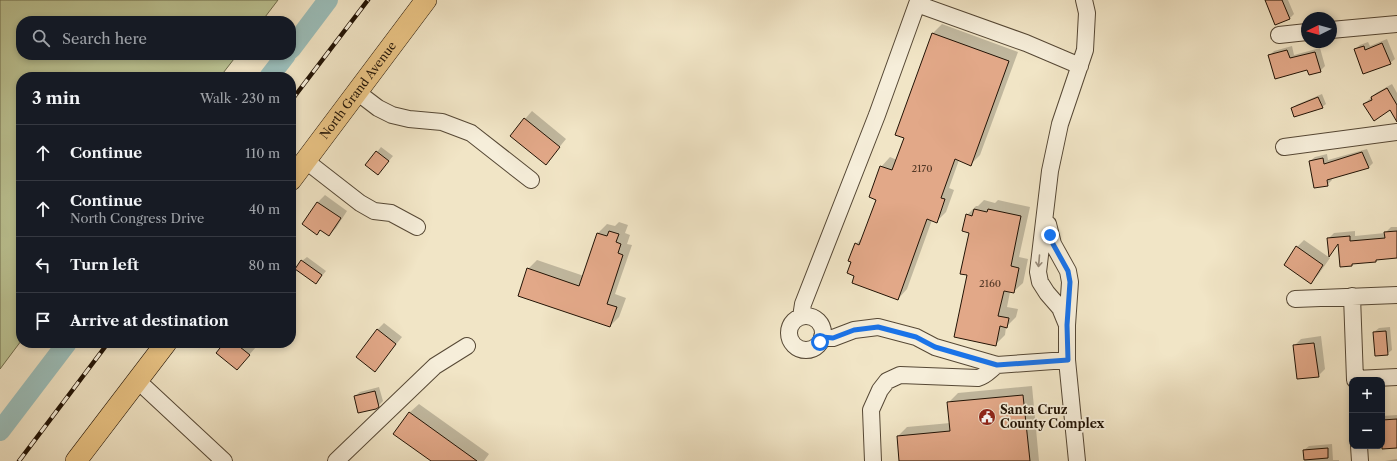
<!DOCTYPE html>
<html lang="en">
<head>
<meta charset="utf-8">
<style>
	:root { --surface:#171b24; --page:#242831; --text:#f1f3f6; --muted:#9ea1a6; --line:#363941 }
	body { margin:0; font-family:"Libre Caslon Text",serif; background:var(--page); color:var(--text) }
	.controls { position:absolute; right:12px; bottom:12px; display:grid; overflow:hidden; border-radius:8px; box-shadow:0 2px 6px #0003 }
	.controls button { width:36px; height:36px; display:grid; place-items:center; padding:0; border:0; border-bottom:1px solid var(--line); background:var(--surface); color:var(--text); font:20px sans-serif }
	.compass { position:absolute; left:1301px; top:12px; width:36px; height:36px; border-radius:50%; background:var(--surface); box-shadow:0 2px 6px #0003; rotate:265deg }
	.stop { position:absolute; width:12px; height:12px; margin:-9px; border:3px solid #1a73e8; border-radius:50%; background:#fff }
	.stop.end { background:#1a73e8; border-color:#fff; box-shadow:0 1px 4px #0008 }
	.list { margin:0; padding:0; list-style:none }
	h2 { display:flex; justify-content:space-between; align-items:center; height:52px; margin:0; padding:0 16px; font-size:17px }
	h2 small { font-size:13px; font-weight:400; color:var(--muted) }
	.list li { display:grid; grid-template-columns:26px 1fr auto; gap:12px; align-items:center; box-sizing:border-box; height:56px; padding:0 16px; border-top:1px solid var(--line) }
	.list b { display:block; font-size:15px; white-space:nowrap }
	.list p { margin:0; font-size:13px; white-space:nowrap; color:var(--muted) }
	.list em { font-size:13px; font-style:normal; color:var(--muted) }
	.icon { flex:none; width:22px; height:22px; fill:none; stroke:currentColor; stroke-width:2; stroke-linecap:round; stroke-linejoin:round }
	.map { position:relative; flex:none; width:1397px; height:461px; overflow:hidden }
	.search { position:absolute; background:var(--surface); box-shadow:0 2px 6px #0003; left:16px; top:16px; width:280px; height:44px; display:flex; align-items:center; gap:10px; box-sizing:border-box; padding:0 14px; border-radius:16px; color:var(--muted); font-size:15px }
	.panel { position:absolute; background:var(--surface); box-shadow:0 2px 6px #0003; left:16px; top:72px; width:280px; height:276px; border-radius:16px }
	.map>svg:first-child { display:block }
</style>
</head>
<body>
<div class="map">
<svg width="1397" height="461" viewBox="0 0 1397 461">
	<rect width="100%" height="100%" fill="#f1e5c6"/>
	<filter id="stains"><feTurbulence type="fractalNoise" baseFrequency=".005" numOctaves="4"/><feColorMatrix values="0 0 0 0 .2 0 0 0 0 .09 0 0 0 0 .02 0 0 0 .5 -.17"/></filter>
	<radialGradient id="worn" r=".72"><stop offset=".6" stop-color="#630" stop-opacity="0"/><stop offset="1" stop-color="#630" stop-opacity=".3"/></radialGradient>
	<path fill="#bcc494" stroke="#6f6c4c" d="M0,0h278l-16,21h-241v34h216l-17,22h-199v264l-21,28z"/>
	<path fill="#0003" d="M1267,0h21l6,14 -5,5z
		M942,24l76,28 -38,103 -9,9 -12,-4 -10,28 5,2 -8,22 -10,10 -4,-2 -25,69 -9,10 -42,-24 -4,-13 4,-18 8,-8 14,-37 3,-32 9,-10 7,3 8,-23 -9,-3 37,-101z
		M1387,39l8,20 -5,4 -35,-14 5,-4 8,-3 2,4z
		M1292,46l2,9 26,-7 5,18 -5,5 -12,-2 -39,-13 5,-5z
		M1392,84l5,9v23l-6,-7 -27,-5 12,-11z
		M1322,94l4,10 -4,3 -29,2 3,-4z
		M532,111l34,28 -14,17 -41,-21z
		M381,147l12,9 -15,18 -11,-9z
		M1367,149l6,14 -4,4 -38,10 1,3 -5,5 -17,-24 5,-4 12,-3 1,6z
		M325,195l22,16 -11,17 -7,7 -8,-5 -4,4 -14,-10 15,-22z
		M984,200l11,3 3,-3 32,7 -11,50 9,2 -5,24 -10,9h-3l-3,15 11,2 -2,8 -10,10 -1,8 -9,9 -28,-69 2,-43 -3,-17 9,-9h2z
		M619,222l9,3 -3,8 5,2 -3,9 5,1 -17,49 11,4 -7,19 -9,9 -82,-57 9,-9 47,16 14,-43 9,-9 8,2z
		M1391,227h6v30l-19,2 -2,2 -22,2 -2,2 -13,-22 -9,12 -2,-16 6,-6 21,-2v5l30,-3z
		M1304,240l26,18 -12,17 -7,7 -14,-35z
		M307,257l19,14 -10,12 -14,-22z
		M384,323l18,14 -27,33 2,-40z
		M1390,327l2,23 -5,4 -13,-22 5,-4z
		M1321,336l4,33 -7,7 -24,-30 7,-7z
		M221,343h29l6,4 -19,22 -13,-24z
		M1032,386l7,75h-139l-2,-25 9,-9 43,-4 -2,-20 10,-10z
		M379,387l4,14 -7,7 -21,-12 5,-4z
		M419,404l70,50 -5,7h-51l-24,-48z
		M1397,415v32l-19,1v-2h4v-30z
		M1332,444l1,16h6v1h-34l-1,-11 5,-4z
		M1397,459v2h-12z"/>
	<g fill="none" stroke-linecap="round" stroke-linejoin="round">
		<path stroke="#9bbeba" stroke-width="20" d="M291,49l37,-49
			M269,77l17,-22
			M0,431l67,-88"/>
	</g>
	<path fill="#e2a888" stroke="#221305" d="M1265,0h17l8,19 -15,6z
		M932,33l77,28 -38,105 -16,-7 -14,39 4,1 -8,24 -10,-4 -29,81 -46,-17 2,-7 -7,-3 4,-11 -3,-1 7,-18 4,2 17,-45 -7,-3 11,-31 12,4 12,-32 -9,-3z
		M1382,43l9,21 -28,10 -9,-25 10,-3 1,4z
		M1287,50l3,8 25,-6 6,20 -12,3 -2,-5 -32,9 -7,-24z
		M1387,88l10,17v17l-7,-12 -16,11 -11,-17 9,-4 -1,-3z
		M1318,97l5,11 -29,9 -3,-9z
		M524,118l36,29 -14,18 -36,-29z
		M376,151l13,10 -11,14 -13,-10z
		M1362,152l7,16 -42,12 1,6 -14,2 -5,-27 14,-3 1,6z
		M317,202l24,16 -12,18 -9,-6 -3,5 -15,-11z
		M974,209l13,3 1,-3 33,7 -10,50 8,2 -5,25 -10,-2 -6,25 11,2 -2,10 -7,-2 -4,20 -42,-9 13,-62 -7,-1 9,-41 -7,-2 4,-17 6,2z
		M609,231l10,3 -3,8 5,2 -3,9 5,2 -16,49 10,3 -7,20 -92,-31 9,-28 52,18 18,-53 10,3z
		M1397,231v27l-21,2v2l-24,2v2l-12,1 -2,-23 -9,13 -2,-19 23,-2v5l35,-3 -1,-6z
		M1296,246l27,19 -12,19 -27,-19z
		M301,260l21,15 -6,9 -21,-15z
		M377,329l19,15 -21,28 -19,-15z
		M1386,331l2,24 -13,1 -2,-24z
		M224,343h11l15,12 -13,15 -21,-17z
		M1314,343l5,34 -22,2 -4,-34z
		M375,391l4,16 -3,2 -18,4 -4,-17z
		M1023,395l7,66h-131l-2,-25 53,-5 -3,-29z
		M409,412l68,49h-46l-38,-27z
		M1397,419v29l-15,1v-29z
		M1328,448v10l-24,2 -1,-10z"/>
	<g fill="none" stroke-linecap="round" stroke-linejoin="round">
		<g stroke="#564835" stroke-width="18">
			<path id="minor" d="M1331,30l66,-6
				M1279,35l28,-3
				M357,92l21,16 14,7 17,4 33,3 29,11 60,47
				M1284,147l113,-15
				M306,161l54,42 14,8 17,2 26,14
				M1048,224l5,20 15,27 2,11 -3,43v35l10,101
				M1352,296l3,84
				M1295,299l102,-4
				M789 333a17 17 0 1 1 34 0a17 17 0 1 1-34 0Z
				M801,317l2,-13 74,-189 40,-111 109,39 54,23
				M1067,325l-7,-17 -13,-15 -7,-11 -2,-10 12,-101 10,-47 25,-74 2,-37 -3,-13
				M822,337l11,1 21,-8 24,-3 38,10 19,10 62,18
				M1355,379l42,-2
				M138,381l86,80
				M1359,446l1,15
				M336,461l99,-95 32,-20
				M873,461l-2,-51 9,-20 7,-9 13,-6 78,3c8,-2 12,-8 19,-13l70,-5"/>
		</g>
		<g stroke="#221305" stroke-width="22">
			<g id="major">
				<path id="s1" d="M291,180l135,-180"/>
				<path d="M76,461l90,-118"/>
			</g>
		</g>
		<use href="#minor" stroke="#f6eeda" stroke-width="16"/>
		<use href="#major" stroke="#e8c283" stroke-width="21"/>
		<g stroke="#221305" stroke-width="4.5">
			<path id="rail" d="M291,101l77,-101
				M19,461l89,-118"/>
		</g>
		<use href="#rail" stroke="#f6eeda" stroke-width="3" stroke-dasharray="9" stroke-linecap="butt"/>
	</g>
	<defs><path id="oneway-shaft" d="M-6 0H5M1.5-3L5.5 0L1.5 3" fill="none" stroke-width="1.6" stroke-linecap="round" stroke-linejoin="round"/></defs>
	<use stroke="#978b7a" href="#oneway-shaft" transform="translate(1039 261) rotate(95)"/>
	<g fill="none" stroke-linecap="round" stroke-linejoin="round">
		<path stroke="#1a73e8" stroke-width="5" d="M820,342l2,-5 11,1 21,-8 24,-3 38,10 19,10 62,18 71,-5 -1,-35 3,-43 -2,-11 -15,-27 -3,-9"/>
	</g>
	<defs>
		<g id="civic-disc" transform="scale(0.9)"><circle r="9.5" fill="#8f2418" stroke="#f6eeda"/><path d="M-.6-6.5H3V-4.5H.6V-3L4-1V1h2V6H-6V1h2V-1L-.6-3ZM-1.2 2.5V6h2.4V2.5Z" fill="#fff"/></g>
	</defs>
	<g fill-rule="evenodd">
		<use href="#civic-disc" x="987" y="417"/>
	</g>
	<g text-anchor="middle" stroke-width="3.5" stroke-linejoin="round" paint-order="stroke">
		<g font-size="10" fill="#523826">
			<text x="922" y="172">2170</text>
			<text x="990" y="287">2160</text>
		</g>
		<g font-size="12" fill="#221305" stroke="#f6eeda">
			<text dy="4" stroke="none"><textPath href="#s1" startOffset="112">North Grand Avenue</textPath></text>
		</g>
		<g font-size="12" font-weight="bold" fill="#221305" stroke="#f6eeda" text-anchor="start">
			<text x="1000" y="414">Santa Cruz<tspan x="1000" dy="14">County Complex</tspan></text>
		</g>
	</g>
	<rect width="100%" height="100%" filter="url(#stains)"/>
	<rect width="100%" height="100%" fill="url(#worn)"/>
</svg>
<div class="controls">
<button>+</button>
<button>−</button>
</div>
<svg class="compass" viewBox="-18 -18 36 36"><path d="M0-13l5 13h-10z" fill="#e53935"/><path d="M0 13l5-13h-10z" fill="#9ea1a6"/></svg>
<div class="stop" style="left:820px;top:342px"></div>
<div class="stop end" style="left:1050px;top:235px"></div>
<div class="search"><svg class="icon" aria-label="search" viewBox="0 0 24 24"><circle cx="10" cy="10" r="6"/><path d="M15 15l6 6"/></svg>Search here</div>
<section class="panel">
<h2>3 min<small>Walk · 230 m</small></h2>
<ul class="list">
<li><svg class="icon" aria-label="ahead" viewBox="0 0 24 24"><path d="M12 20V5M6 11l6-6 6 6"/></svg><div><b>Continue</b></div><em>110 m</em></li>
<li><svg class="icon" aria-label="ahead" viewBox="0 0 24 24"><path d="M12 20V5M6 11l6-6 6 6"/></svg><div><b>Continue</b><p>North Congress Drive</p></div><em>40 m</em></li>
<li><svg class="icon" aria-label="left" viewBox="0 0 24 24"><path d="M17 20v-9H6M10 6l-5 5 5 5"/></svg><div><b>Turn left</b></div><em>80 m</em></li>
<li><svg class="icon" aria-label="arrive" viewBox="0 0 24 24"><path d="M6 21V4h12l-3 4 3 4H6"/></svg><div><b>Arrive at destination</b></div></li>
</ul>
</section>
</div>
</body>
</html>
